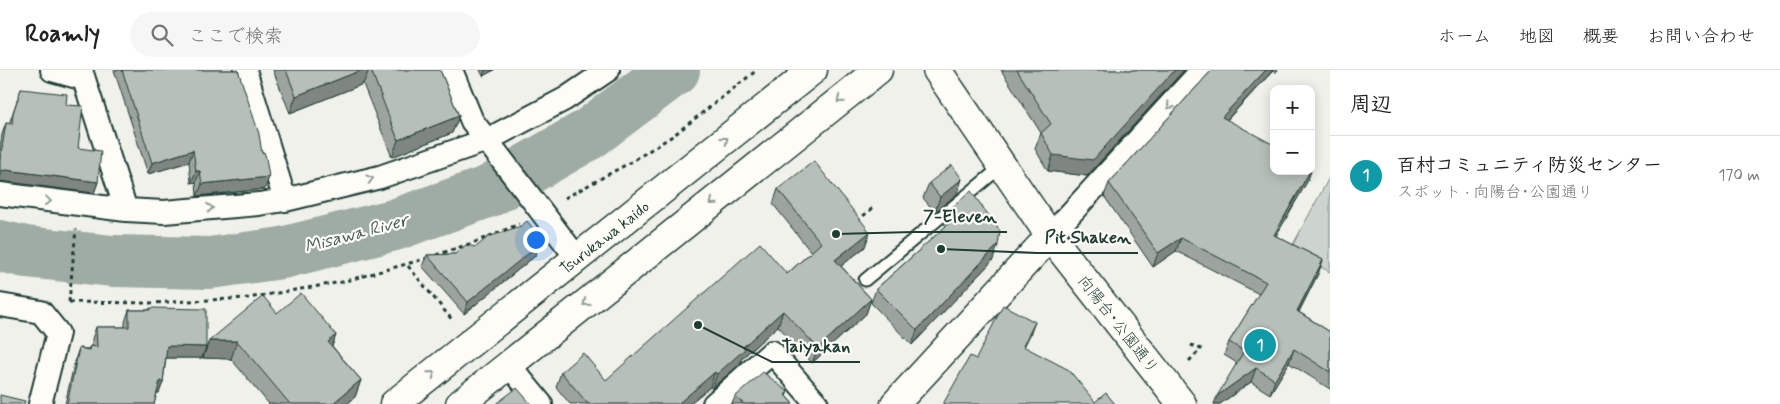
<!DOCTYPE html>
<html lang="ja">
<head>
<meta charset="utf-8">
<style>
	:root { --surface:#fff; --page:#f6f6f6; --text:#222; --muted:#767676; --line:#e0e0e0; --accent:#c8321e }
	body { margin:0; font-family:Mynerve,"Klee One",sans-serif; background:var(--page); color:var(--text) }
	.controls { position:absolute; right:15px; top:15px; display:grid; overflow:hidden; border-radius:10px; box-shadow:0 2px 12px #0003 }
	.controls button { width:45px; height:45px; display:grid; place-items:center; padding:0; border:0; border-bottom:1px solid var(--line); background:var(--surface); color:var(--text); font:25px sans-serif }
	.you { position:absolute; left:535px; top:169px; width:18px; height:18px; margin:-12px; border:4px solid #fff; border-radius:50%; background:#1a73e8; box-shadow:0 0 0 8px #1a73e833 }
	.badge { display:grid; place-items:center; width:32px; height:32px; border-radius:50%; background:var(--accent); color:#fff; font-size:16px; font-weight:700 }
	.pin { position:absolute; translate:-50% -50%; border:2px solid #fff; box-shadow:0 1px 5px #0006 }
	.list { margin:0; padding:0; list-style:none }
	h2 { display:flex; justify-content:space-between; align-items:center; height:65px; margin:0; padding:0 20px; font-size:21px }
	h2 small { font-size:16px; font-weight:400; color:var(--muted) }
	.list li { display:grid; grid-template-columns:32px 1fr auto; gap:15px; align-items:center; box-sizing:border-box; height:80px; padding:0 20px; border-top:1px solid var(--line) }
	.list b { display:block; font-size:19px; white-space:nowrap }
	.list p { margin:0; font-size:16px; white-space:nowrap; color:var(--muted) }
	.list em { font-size:16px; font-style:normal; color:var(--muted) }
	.icon { flex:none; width:28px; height:28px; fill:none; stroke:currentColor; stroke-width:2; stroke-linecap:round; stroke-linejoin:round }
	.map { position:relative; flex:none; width:1330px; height:334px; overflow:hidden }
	header { display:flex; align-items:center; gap:30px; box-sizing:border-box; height:70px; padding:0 25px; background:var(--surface); border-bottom:1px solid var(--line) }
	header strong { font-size:24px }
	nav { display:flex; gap:28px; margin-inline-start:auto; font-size:18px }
	.search { width:350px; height:45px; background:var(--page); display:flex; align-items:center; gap:12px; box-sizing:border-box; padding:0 18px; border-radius:28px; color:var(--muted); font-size:19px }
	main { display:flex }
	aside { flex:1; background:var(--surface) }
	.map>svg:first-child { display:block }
</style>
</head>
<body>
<header>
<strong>Roamly</strong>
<div class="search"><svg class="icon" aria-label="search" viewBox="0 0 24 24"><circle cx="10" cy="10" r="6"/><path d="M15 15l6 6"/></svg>ここで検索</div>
<nav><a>ホーム</a><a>地図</a><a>概要</a><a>お問い合わせ</a></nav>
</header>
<main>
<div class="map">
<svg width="1330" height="334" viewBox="0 0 1330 334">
	<rect width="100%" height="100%" fill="#f0f1eb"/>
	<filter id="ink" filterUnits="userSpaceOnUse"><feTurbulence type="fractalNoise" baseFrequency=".02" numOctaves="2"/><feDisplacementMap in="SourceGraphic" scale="10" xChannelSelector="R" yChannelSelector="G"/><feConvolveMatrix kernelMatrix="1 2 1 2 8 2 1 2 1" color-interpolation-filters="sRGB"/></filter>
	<g filter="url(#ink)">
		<path fill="#cdd3cd" stroke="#768880" d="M1330,106v96l-40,-22z"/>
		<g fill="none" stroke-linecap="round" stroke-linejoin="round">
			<path stroke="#9faca4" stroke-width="52" d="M0,176l26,6 87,9 97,2 72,-10 112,-28 96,-34 99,-57 85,-64"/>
			<g stroke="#1f3d34" stroke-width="15">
				<path id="lane" d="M865,210l137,-114"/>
			</g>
			<g stroke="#1f3d34" stroke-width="26">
				<path id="street" d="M52,0l32,9
					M81,0l45,140
					M245,0l40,130
					M451,0l21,51 105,137
					M0,124l126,16 38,2 95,-8 26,-4 95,-23 107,-37 78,-41 43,-29
					M1050,166l152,-166
					M0,235l41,7 17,21 -18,71
					M509,295l32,39
					M714,334l58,-52 45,52"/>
			</g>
			<g stroke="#1f3d34" stroke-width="31">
				<path id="secondary" d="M937,0l113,166 132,168
					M895,334l155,-168"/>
			</g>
			<g stroke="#1f3d34" stroke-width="31">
				<path id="primary" d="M394,334l419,-334
					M460,334l418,-334"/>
			</g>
			<path stroke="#1f3d34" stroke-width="3" stroke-dasharray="4 4" stroke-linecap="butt" d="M565,128l66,-36 43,-27 83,-65
				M857,151l17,-14
				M436,185l42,-14 41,-17
				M408,196l45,55
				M69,232l81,1 98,-5 94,-16 86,-24
				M69,232l7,-73
				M1189,291l12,-12 -10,-4"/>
			<use href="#lane" stroke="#fdfcf7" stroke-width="11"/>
			<use href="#street" stroke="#fdfcf7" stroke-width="22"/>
			<use href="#secondary" stroke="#fdfcf7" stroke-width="28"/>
			<use href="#primary" stroke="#fdfcf7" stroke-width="28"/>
		</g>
		<path fill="#9da49e" stroke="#1f3d34" d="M114,0h124l27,119 -68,7 -1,-14 -5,1 -2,-21 -41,12z
			M273,0h167l19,46 -7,17 -60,24 -29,-73 -73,29z
			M480,0h14l-11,6z
			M1001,0h183l-97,106 -39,-5 -13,-22 6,-16z
			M1212,0h66l-3,3 -2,-2 -46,49 81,60 -32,56 47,24 -5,14 -19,38 31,20v57l-41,-26 -19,31 -19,-12 -31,22h-6l23,-41 -13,-8 5,-13 30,-48 -83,-43 -23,16 -49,-71 5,-13z
			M21,19l45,16 12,43 20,34 -4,11 -94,-12v-34l2,-13 4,-11 3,1z
			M962,109l-5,15 -22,18 -12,-14 6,-15z
			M778,119l87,58 -24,19 30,33 -5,15 -54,49 -34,-37 -36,32 -2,6 -28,24 -2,-1 -21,17h-119l-14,-17 5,-15 45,8 181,-106 24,-22 -38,-48z
			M950,139l43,51 -81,85 -41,-42 5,-14 70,-63 -2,-2z
			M542,169l-7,17 -71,58 -42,-48 5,-11 28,-1z
			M150,238l56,39 -4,11h-36l-3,24 -4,11h-2l-3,11h-89l10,-44 4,-12 9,1 2,-3h2v-7l4,-12h29v-5l4,-12h20z
			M277,243l59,22 -4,11 29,34 -6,17 -8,7h-78l-38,-45 -28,-1 6,-17z
			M788,322l-2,4 7,8h-61l3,-7z"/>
		<path fill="#7f8681" stroke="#1f3d34" d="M362,0h7l-6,14 -73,29 6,-17z
			M485,0h9l-11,6z
			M1175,0h9l-97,106 -39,-5 5,-16z
			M1266,0h7l-56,60 5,-13z
			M459,46l-7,17 -60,24 6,-17z
			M193,80l-4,12 -41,12 4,-11z
			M6,100l92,12 -4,11 -94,-12v-10z
			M196,101h4l-4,11 -5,1z
			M1310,101h1l-3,9 -39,68 5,-13z
			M269,107l-4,12 -68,7 5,-12z
			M962,109l-5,15 -22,18 5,-15z
			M870,162l-5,15 -35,28 5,-15z
			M1181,168l-5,13 -23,16 5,-14z
			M542,169l-7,17 -71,58 4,-12z
			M998,175l-5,15 -81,85 5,-15z
			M1323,190l-5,14 -26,50 5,-13z
			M871,229l-5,15 -54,49 6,-15z
			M783,241l-5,15 -36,32 -2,6 -28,24 5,-14 26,-27z
			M1035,252l-5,13 -12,24 5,-13z
			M336,265l-6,17 -2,-10z
			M209,271h28l-6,18 -28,-1z
			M167,276l39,1 -4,11h-39z
			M1294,279l-5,14 -19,31 5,-14z
			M1256,298l-5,14 -31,22h-6l3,-8z
			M715,302l-5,15 -21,17h-11z
			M361,310l-6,17 -8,7h-15z
			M160,311l3,1 -4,11h-4z"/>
		<path fill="#b6bfb8" stroke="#1f3d34" d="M122,0h116l21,64 3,19 2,-1 2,6 3,19 -67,7 -2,-13h-4l-3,-21 -41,13z
			M286,0h76l-66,26z
			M371,0h69l19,46 -61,24z
			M1017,0h158l-82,90 -40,-5 -12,-22 10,-9z
			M1212,0h54l-44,47 52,28v26h36l-36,64 49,25 -26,51 33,21v40l-36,-23 -19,31 -19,-12 -39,28 27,-45 -15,-9 37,-60 -85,-44 -23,15 -49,-70z
			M21,19l46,5 -1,11 17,1 -5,42 23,3 -3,31 -92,-12 -6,1v-11l6,-37 6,1 1,-11z
			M814,91l56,71 -35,28 36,39 -53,49 -35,-37 -40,36 2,2 -28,25 -2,-2 -37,32h-90l-27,-32 22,-19 23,27 154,-137 27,31 34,-31 -43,-54z
			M952,95l10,14 -22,18 -11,-14z
			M971,121l29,40 -2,14 -81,85 -41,-41 80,-72 -6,-8z
			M527,151l15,18 -4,3 2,2 -72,58 -41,-47 28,-1 11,-9 10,2 12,-10 33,-11z
			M301,223l35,42 -8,7 33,38 -29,24h-42l-53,-63h-28l54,-45 14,17z
			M1003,235l32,17 -12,24 46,24 26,32 11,-9 9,11h-172l27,-48 6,3z
			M150,238l56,1v38l-39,-1 -4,36 -3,-1 -6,23h-87l12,-56 10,2 1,-4 7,1 -1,-20h33v-17h21z
			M763,302l25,20 -3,3 8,9h-49l-9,-7z
			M517,318l14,16h-35z
			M0,325l25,6 -1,3h-24z"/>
		<defs><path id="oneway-chevron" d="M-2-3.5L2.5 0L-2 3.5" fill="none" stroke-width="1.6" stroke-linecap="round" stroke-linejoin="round" transform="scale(1.25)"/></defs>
		<g stroke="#8e9c96">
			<use href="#oneway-chevron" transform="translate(840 30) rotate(141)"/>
			<use href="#oneway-chevron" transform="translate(1170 36) rotate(132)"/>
			<use href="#oneway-chevron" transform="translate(725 70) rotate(-38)"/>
			<use href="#oneway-chevron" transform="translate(370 109) rotate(-15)"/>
			<use href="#oneway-chevron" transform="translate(48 131) rotate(7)"/>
			<use href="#oneway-chevron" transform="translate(713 132) rotate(141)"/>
			<use href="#oneway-chevron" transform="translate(210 138) rotate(-5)"/>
			<use href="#oneway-chevron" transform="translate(586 233) rotate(141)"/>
			<use href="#oneway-chevron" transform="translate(432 304) rotate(-39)"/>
		</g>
	</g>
	<g text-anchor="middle" stroke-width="4.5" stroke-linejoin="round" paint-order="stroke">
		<g font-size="16" fill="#1f3d34" stroke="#fdfcf7">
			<text transform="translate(604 167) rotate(-38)" y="6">Tsurukawa kaido</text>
			<text transform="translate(1119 254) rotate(52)" y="6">向陽台･公園通り</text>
		</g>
		<g font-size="18" font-style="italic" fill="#455e56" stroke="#fdfcf7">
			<text transform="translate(356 163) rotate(-15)" y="6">Misawa River</text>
		</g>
	</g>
	<path fill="none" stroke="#1f3d34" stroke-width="2" d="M836 164L913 162H1007M941 179L1037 183H1138M698 255L772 292H860"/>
	<g fill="#1f3d34" stroke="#fdfcf7" stroke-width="2">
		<circle cx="836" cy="164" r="5"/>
		<circle cx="941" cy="179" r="5"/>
		<circle cx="698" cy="255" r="5"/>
	</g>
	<g font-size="18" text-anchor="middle" font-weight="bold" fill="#1f3d34" stroke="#fdfcf7" stroke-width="4.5" stroke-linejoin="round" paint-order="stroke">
		<text x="960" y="152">7-Eleven</text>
		<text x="1088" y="173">Pit Shaken</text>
		<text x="816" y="282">Taiyakan</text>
	</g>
</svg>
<div class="controls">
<button>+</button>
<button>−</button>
</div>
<div class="you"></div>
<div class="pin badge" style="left:1260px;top:275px;background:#0f9aa8">1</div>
</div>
<aside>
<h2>周辺<small></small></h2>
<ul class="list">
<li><span class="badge" style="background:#0f9aa8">1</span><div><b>百村コミュニティ防災センター</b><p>スポット · 向陽台･公園通り</p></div><em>170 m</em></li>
</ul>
</aside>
</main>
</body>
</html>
